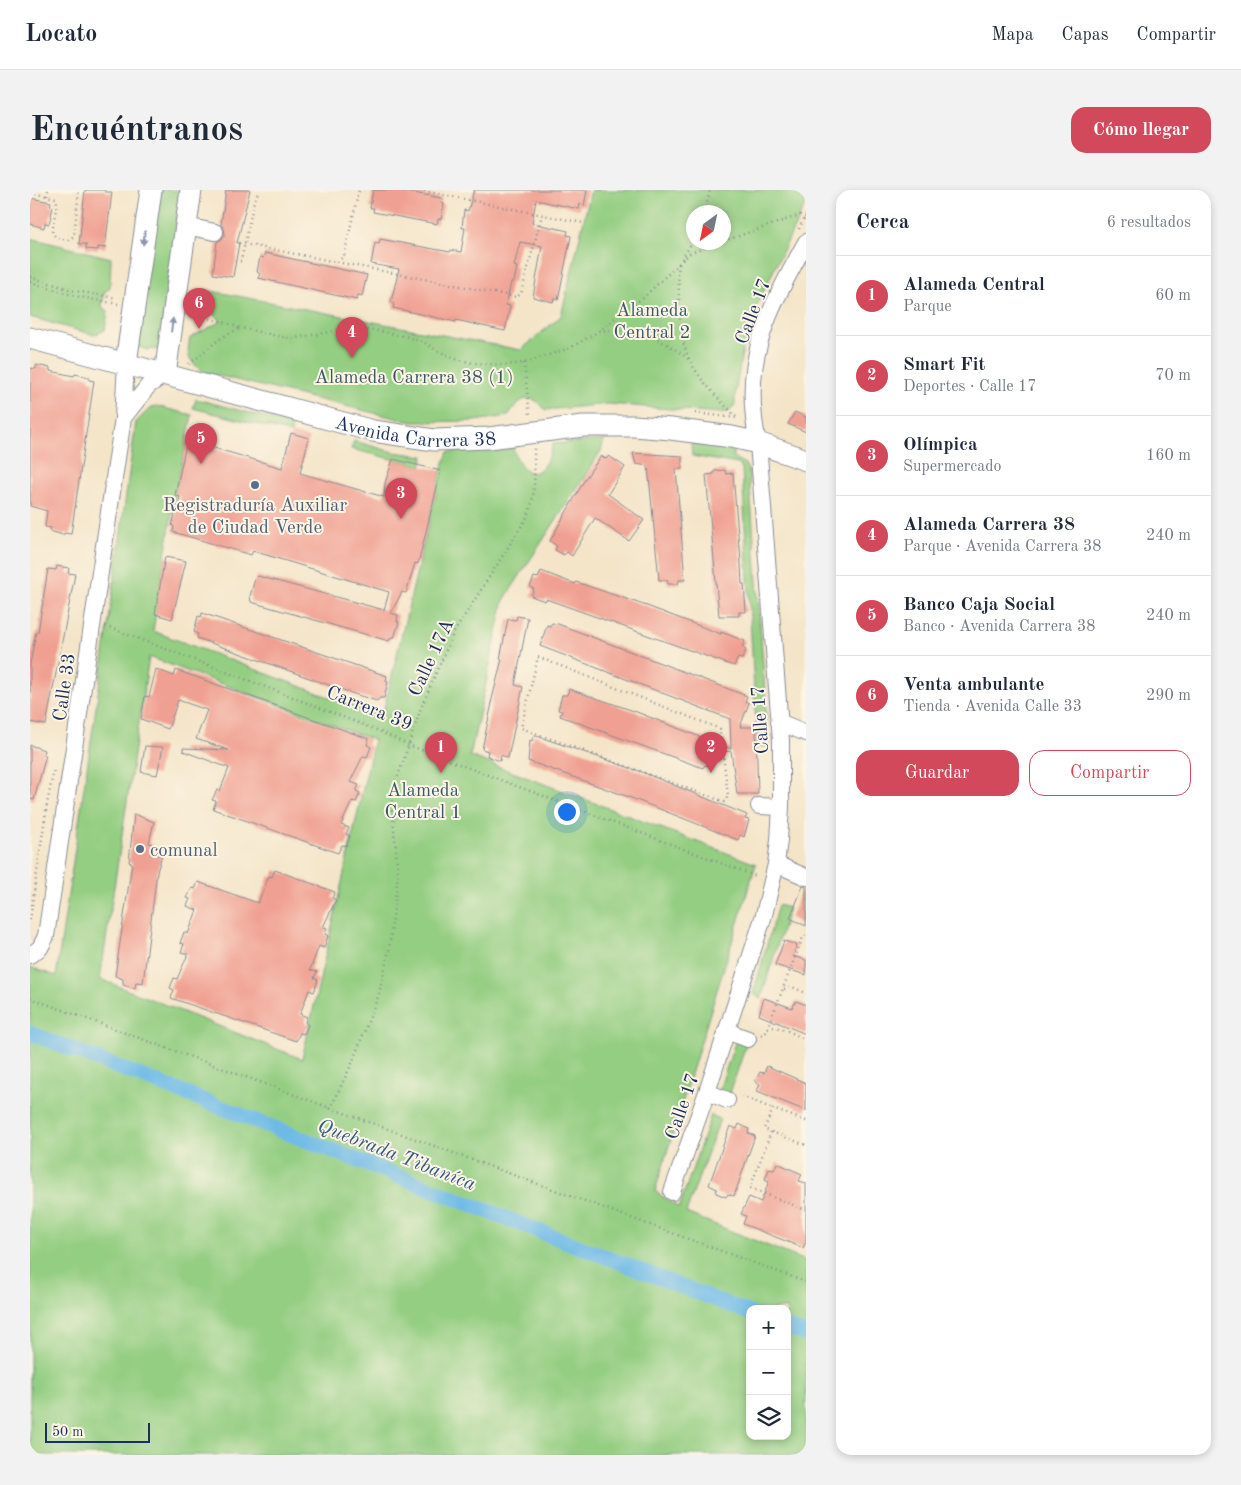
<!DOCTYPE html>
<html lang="es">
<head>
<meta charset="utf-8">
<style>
	:root { --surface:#fff; --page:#f2f2f3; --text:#1f2937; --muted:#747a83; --line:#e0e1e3; --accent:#d1495b }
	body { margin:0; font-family:"Old Standard TT",serif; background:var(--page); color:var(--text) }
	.controls { position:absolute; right:15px; bottom:15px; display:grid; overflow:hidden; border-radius:10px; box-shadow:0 2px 8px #0003 }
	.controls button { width:45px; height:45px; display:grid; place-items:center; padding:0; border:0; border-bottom:1px solid var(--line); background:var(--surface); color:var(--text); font:25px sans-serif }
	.compass { position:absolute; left:656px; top:15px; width:45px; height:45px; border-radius:50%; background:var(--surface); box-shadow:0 2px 8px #0003; rotate:213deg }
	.scale { position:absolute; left:15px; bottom:12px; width:105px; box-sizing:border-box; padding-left:5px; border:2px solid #1b2f5e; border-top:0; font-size:14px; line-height:18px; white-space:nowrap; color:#1b2f5e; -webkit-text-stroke:4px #fcf5e5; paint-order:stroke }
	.you { position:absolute; left:536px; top:621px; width:18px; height:18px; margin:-12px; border:4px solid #fff; border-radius:50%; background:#1a73e8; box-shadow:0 0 0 8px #1a73e833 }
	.badge { display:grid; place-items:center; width:32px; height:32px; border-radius:50%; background:var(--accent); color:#fff; font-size:16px; font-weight:700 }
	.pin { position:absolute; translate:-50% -41px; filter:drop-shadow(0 1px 2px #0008) }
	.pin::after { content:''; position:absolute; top:26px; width:18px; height:15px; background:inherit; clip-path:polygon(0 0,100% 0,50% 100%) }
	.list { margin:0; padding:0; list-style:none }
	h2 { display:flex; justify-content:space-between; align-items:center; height:65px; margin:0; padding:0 20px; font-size:21px }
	h2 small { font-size:16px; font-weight:400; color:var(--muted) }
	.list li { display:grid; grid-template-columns:32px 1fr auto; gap:15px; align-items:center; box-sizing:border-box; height:80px; padding:0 20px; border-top:1px solid var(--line) }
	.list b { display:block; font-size:19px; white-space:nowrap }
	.list p { margin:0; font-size:16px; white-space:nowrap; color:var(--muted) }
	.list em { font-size:16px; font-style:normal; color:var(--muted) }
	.actions { display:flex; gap:10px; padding:15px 20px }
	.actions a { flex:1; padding:11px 0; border:1px solid var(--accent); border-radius:15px; text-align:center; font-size:18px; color:var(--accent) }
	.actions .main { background:var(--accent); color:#fff }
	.icon { flex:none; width:28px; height:28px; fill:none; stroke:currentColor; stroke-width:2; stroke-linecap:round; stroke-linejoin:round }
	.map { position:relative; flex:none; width:776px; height:1265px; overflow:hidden; border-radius:15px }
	header { display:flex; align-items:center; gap:30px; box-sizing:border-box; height:70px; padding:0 25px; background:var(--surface); border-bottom:1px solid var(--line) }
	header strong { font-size:24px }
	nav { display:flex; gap:28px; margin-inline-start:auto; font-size:18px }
	.intro { display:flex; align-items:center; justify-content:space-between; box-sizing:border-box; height:120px; padding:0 30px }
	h1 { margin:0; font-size:35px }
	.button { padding:12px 22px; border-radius:15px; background:var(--accent); color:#fff; font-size:18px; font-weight:700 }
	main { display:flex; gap:30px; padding:0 30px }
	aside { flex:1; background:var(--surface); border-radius:15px; box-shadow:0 2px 8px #0003 }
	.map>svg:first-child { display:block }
</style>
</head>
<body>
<header>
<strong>Locato</strong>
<nav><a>Mapa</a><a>Capas</a><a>Compartir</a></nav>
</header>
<div class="intro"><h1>Encuéntranos</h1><a class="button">Cómo llegar</a></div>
<main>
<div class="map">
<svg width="776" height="1265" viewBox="0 0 776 1265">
	<rect width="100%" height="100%" fill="#fcf5e5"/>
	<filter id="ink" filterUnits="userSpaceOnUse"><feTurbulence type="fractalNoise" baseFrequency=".02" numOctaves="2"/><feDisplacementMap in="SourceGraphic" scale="10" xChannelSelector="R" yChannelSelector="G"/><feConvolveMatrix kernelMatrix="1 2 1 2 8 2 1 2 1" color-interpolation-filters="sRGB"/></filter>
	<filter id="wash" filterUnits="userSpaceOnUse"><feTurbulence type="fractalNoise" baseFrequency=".0096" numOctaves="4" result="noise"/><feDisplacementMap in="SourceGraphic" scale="20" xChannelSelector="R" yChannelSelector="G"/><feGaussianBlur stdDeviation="1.12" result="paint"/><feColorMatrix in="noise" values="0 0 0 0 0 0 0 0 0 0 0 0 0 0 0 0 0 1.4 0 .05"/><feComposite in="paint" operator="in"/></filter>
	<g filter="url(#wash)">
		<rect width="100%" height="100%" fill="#f4e5c9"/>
		<path fill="#94ce82" stroke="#587e70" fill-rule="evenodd" d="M129,0h22l-23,159 -11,1 -10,-4z
			M561,0h215v13l-47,98 -13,29 -11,64v11l-5,6 -10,2 -111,-9 -64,6c-13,-19 -26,-12 -37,6l-34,5 -62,1 -209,-50c-15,-13 -17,-15 -13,-34l31,-17 -19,-19 4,-12 315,60 40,-34zM664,22h30v30h-30z
			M0,48l81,20 -1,29 -6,6 -2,14 6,4 -3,19 -11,5 -64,-18z
			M166,209l96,25 -1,9 -98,-25z
			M126,216l36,9 -17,80 -22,136 229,86 59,-246 7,-19 65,-4c2,8 12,29 23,24 9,-3 15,-20 17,-28l51,-4 -3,11 -97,149 -34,156 286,108 -101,327 24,17 32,-93 9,4 -34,94 120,48v194h-776v-488l26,9 52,-349 28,-205 12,-12zM119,467l225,83 -72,319 -202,-80zM720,1119h37v127h-37z
			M324,251l39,11 31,4 -3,10 -70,-17z
			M661,253l42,7 1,8 11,6 4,8 20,275 -12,-1 -15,-278 -4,-4 -46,-8z
			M748,715l11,3 -28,90 -8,-4z
			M706,850l10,5 -17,51 -10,-6z"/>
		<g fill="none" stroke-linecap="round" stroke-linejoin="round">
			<path stroke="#6dbae7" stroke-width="15" d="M0,843l720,280
				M757,1137l19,8"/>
		</g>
		<g id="blocks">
			<path fill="#f0a092" d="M55,0h20v2h7l-7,56 -7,-1v3l-12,-1v-5h-7z
				M196,0h24l-13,53h2l-6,34 -20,-3 4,-32 5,-3 3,-5 -1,-6 -3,-4z
				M343,0h23l46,8 -1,5 3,1 -3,15h-3l-1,5 -64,-12 1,-4h-4z
				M444,0h113l-3,16 -4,-2 -1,5 -43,-9 -4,23 36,8 -1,4 4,1 -13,64 -4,-2 -1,4 -20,-5 9,-51 -22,-4 -6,24 3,1 -3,15h-3l-5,23 4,1 -5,25 -49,-11v2l-63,-14 1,-4 -3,-2 8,-33 -28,-5 4,-21 4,1 1,-5 70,13 1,-2 10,2 4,-24h-3l2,-18 4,1z
				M0,8l21,4 -1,4 3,1 -4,17 -4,-1 -1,5 -14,-4z
				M235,63l102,22 -5,21 -4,-1 -1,5 -99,-22 2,-4 -3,-2 3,-15 3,1z
				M6,175l14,3v3l24,5 1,-2 14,3v3l5,1 -23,153 -7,-1 -1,2 -13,-4 1,-3 -6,-1 2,-16 -17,-5v-138l6,1z
				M765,222l11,5v15l-18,-8z
				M261,243l18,5 -9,35 84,24 1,-14 8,-24 48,12 -23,93 -3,-1 -9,30 -4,-1 -11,21 7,2 -1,7h2l-5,16 -3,-1 -2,4 -138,-39 -1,-6 5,-17 3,-3 126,34 5,-18 -136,-41 -2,4 -78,-23 1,-5 -2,-2 8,-28 -5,-2 12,-55 95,28z
				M603,263l49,3v13h-6l9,111h-6l-1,4h-10l-1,-4h-8l-11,-114 -12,-2z
				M571,266l5,3 3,-3 16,11 -17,27 36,26 -15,21 -34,-23 -23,38 -5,-4 -3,3 -9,-5 2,-4 -7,-5 35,-62z
				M695,280l1,4 7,-1 6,74h1l2,37h2l2,28h-7v4h-20l-7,-78 -6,-63 8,-1v-3z
				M135,367l21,4 -14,58 -17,-5z
				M27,376l12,2 -1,5 7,1 -29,151 -16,-3v-58l6,-32h2l10,-63 8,1z
				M511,381l34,13 1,-2 71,24 74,28v-2l24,9 -3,6 4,3 -4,9 -4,-1 -4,8 -188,-67 -1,2 -14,-5 3,-7 -4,-2 4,-10 4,1z
				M172,423l185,63 -1,5 2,1 -4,16h-4l-3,3 -23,-7 -157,-56 1,-4 -4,-2 4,-16 3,1z
				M487,426l11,2 -13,67 8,2 -15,71 -7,-3 -1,6 -13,-5 1,-5 -6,-2 10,-46h-1l11,-44h-2l8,-40 8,1z
				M522,433l6,1 189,72 -2,5 4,2 -9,24h16l2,67h-21l-6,-43 -17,1 -5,14 -4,-1 -2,3 -143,-52 2,-5 -4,-1 4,-15h5l2,-6 65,22 97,38 -1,-30 -190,-73 7,-21 3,1z
				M126,479l18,7 2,-6 193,69 -2,6 4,2 -4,10 -4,-1 -13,26 9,3 -3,6 4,2 -4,9 -4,-1 -11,24 8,3 -3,6 4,2 -4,10 -4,-1 -4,8 -125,-44 3,-8 -4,-1 5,-10 3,1 9,-23 -46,-17v-3l46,2 -33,-11 11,-29 -29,-10 -10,29 -27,-10 4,-23 4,1z
				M504,545l108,37 105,43 -2,4 4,1 -5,17 -4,-2 -2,5 -109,-43 -101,-36 2,-21 2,1z
				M0,555l14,5 -1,5h3l-12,45 -4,-1z
				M115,556l18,1 -6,28 -16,-3z
				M104,624l20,8 -5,21 3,1 -2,10 12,1 -5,17 -14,111 -7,-1 -1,6 -12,-3v-6l-8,-3 17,-113 -3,-1z
				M245,680l60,22 -3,6 4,2 -13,27 4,1 -2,6 3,2 -4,12 -5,-2 -9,24 7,2 -3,6 4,2 -4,12 -5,-2 -9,24 7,3 -2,5 3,3 -4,9 -4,-1 -4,8 -125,-43 3,-8 -4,-2 4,-10 3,1 11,-25 -7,-2 3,-8 -4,-1 4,-11 4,2 9,-24 -10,-4 3,-7 -3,-1 5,-10 3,1 3,-7 60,21 11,-27 3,1z
				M773,696l3,1v39l-16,-8z
				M754,751l13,4 -4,11 13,4v15l-31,-10z
				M734,808l28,10 4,-7 10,4v29l-47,-19z
				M737,876l39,17v28l-49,-20 3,-7 -5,-2 5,-10 4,1z
				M709,934l10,5 -1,4 7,3 -21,60 -6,-2 -2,3 -10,-4 1,-4 -8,-4 21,-59 7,3z
				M747,973l25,11 -3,7 7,2v59l-3,6 -60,-24 3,-8 -5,-2 8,-17 12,5 8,-21 -4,-2 4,-10 5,1z"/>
		</g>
	</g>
	<g filter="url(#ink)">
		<use href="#blocks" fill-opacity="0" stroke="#888a94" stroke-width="1"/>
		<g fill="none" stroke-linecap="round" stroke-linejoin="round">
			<g stroke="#888a94" stroke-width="18">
				<path id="minor" d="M156,36l29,6
					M93,228l25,-32 17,-12
					M749,532l27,11
					M729,616l22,1
					M746,674l30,13
					M0,765l10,-7 6,-12 77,-518 3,-55
					M696,841l22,8
					M677,902l20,8
					M642,1002l35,-100 57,-177 12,-51 3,-24 2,-33v-67l-23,-297c-18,-84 10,-130 48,-201"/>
			</g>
			<g stroke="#888a94" stroke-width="23">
				<g id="major">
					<path id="s1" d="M0,148l343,93 61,9 55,-2 94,-12h51l37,3 61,8 26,6 48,17"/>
					<path d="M96,173l25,-173"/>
					<path d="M135,184l26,-184"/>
				</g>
			</g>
			<path stroke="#888a94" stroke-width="2.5" stroke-dasharray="1 4" stroke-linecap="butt" d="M389,0l164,33
				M0,3l26,5 1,5 -5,30 5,5 11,2 6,-4 5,-46
				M17,6l1,-6
				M675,22l5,-22
				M769,39l7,-14
				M694,51l76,-26 5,2
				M209,53l277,54 5,-3 21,-79
				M652,69l12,-20
				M205,72l6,-1 13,-60 3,-4 1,-7
				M307,72l7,-6 15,-66
				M649,74l-1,8c2,28 -1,63 12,89 11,21 31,40 47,57
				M0,87l45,14 42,7
				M0,92l45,14 43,8
				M160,126l31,5 20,7 41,9 13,1 46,-8h33l34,7 17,6 13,8 18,8 17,4 29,2 22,-2 46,-15 29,-17 25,-20 19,-13 47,-45 30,-11
				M569,141c35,-2 62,5 89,28
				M494,173l6,53
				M159,174c19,-14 27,-26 50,-35
				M665,223l42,5 1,-2
				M75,436l174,66 100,39 29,14 350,132
				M508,467l182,72 8,67 -3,6 -204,-74z
				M0,730l17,-116 7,-35
				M754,799l8,-2 14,6
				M0,808l776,284
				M738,838c10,-4 28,7 38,12
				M731,845l5,-3 37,-95 3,-2
				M712,906l31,13
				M300,919l22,-46 27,-69 10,-44 9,-76 -6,-69 2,-18 9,-25 18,-54 32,-74 73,-115c11,-22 8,-46 8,-71
				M776,931l-33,-12 -9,20 42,16
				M741,942l-21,56 56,22"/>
			<use href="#minor" stroke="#fff" stroke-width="16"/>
			<use href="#major" stroke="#fff" stroke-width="21"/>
		</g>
		<defs><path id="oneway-solid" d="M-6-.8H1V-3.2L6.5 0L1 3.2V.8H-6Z" transform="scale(1.25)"/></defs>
		<g fill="#8d97ae">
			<use href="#oneway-solid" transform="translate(114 48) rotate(98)"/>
			<use href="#oneway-solid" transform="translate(142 135) rotate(-82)"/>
		</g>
	</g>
	<g fill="#5c6f8a" stroke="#fcf5e5" stroke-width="2">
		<circle cx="225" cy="295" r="5"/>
		<circle cx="110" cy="659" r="5"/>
	</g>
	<g text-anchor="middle" stroke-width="4" stroke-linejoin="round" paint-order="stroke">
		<g font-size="19" fill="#395767" stroke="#fcf5e5">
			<text x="622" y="126">Alameda<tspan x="622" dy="22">Central 2</tspan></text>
			<text x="384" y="193">Alameda Carrera 38 (1)</text>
			<text x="393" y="606">Alameda<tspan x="393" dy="22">Central 1</tspan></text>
		</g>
		<g font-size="19" fill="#1b2f5e" stroke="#fcf5e5">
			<text transform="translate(722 121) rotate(-69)" y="7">Calle 17</text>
			<text dy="7" stroke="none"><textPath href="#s1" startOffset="398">Avenida Carrera 38</textPath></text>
			<text transform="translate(400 467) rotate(-65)" y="7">Calle 17A</text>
			<text transform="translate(33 497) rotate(-82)" y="7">Calle 33</text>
			<text transform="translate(340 517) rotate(22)" y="7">Carrera 39</text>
			<text transform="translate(729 530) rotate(-94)" y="7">Calle 17</text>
			<text transform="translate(651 916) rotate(-71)" y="7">Calle 17</text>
		</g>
		<g font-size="19" fill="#4e5e75" stroke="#fcf5e5">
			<text x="225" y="321">Registraduría Auxiliar<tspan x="225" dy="22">de Ciudad Verde</tspan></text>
			<text x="120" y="666" text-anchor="start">comunal</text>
		</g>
		<g font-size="20" font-style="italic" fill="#345987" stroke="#fcf5e5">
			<text transform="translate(367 964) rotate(21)" y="7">Quebrada Tibaníca</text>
		</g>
	</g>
</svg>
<div class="controls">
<button>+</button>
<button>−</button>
<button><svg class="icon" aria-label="layers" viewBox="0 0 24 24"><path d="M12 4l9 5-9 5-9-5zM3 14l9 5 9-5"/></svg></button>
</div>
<svg class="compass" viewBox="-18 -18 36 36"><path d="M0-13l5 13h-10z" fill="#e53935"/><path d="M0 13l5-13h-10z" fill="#747a83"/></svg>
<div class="scale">50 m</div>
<div class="you"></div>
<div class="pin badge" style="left:411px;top:583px">1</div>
<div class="pin badge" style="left:681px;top:583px">2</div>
<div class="pin badge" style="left:371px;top:329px">3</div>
<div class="pin badge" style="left:322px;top:168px">4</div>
<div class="pin badge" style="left:171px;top:274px">5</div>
<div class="pin badge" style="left:169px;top:139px">6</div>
</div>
<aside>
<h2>Cerca<small>6 resultados</small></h2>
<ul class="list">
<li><span class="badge">1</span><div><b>Alameda Central</b><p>Parque</p></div><em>60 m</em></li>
<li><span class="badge">2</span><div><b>Smart Fit</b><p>Deportes · Calle 17</p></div><em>70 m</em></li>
<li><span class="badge">3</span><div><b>Olímpica</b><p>Supermercado</p></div><em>160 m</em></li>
<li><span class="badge">4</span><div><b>Alameda Carrera 38</b><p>Parque · Avenida Carrera 38</p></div><em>240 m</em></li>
<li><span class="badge">5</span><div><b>Banco Caja Social</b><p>Banco · Avenida Carrera 38</p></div><em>240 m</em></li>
<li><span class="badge">6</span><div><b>Venta ambulante</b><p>Tienda · Avenida Calle 33</p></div><em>290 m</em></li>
</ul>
<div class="actions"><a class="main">Guardar</a><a>Compartir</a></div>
</aside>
</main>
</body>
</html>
